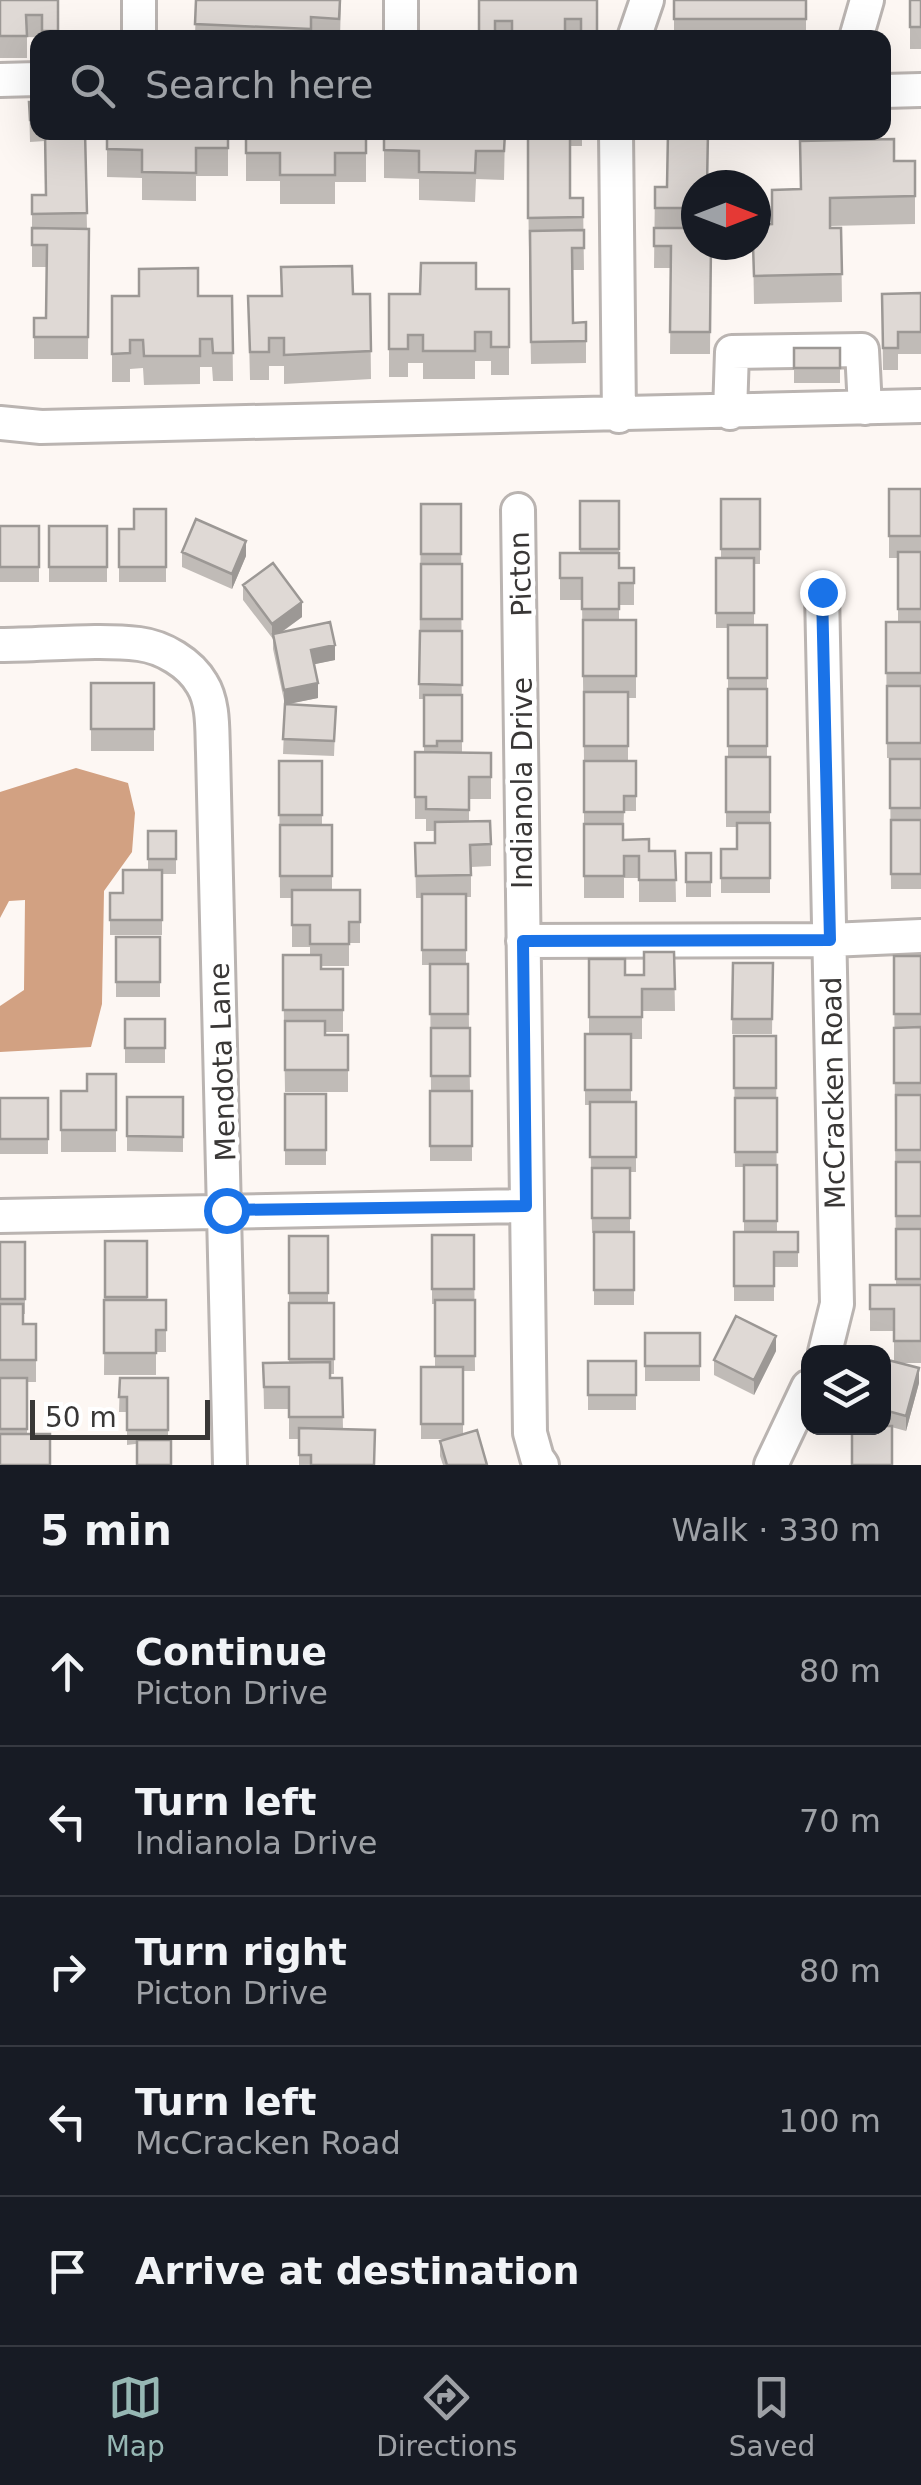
<!DOCTYPE html>
<html lang="en">
<head>
<meta charset="utf-8">
<style>
	:root { --surface:#171b24; --page:#242831; --text:#f1f3f6; --muted:#9ea1a6; --line:#363941; --accent:#96b7b3 }
	body { margin:0; font-family:"DejaVu Sans",sans-serif; background:var(--page); color:var(--text) }
	.controls { position:absolute; right:30px; bottom:30px; display:grid; overflow:hidden; border-radius:20px; box-shadow:0 10px 40px #0002 }
	.controls button { width:90px; height:90px; display:grid; place-items:center; padding:0; border:0; border-bottom:2px solid var(--line); background:var(--surface); color:var(--text); font:50px sans-serif }
	.compass { position:absolute; left:681px; top:170px; width:90px; height:90px; border-radius:50%; background:var(--surface); box-shadow:0 10px 40px #0002; rotate:90deg }
	.scale { position:absolute; left:30px; bottom:25px; width:180px; box-sizing:border-box; padding-left:10px; border:5px solid #393736; border-top:0; font-size:28px; line-height:35px; white-space:nowrap; color:#393736; -webkit-text-stroke:8px #fff; paint-order:stroke }
	.stop { position:absolute; width:30px; height:30px; margin:-22px; border:8px solid #1a73e8; border-radius:50%; background:#fff }
	.stop.end { background:#1a73e8; border-color:#fff; box-shadow:0 2px 10px #0008 }
	.list { margin:0; padding:0; list-style:none }
	h2 { display:flex; justify-content:space-between; align-items:center; height:130px; margin:0; padding:0 40px; font-size:42px }
	h2 small { font-size:32px; font-weight:400; color:var(--muted) }
	.list li { display:grid; grid-template-columns:65px 1fr auto; gap:30px; align-items:center; box-sizing:border-box; height:150px; padding:0 40px; border-top:2px solid var(--line) }
	.list b { display:block; font-size:38px; white-space:nowrap }
	.list p { margin:0; font-size:32px; white-space:nowrap; color:var(--muted) }
	.list em { font-size:32px; font-style:normal; color:var(--muted) }
	.icon { flex:none; width:55px; height:55px; fill:none; stroke:currentColor; stroke-width:2; stroke-linecap:round; stroke-linejoin:round }
	.map { position:relative; flex:none; width:921px; height:1465px; overflow:hidden }
	.search { position:absolute; background:var(--surface); box-shadow:0 10px 40px #0002; left:30px; right:30px; top:30px; height:110px; display:flex; align-items:center; gap:25px; box-sizing:border-box; padding:0 35px; border-radius:20px; color:var(--muted); font-size:38px }
	.sheet { height:880px; background:var(--surface) }
	nav { display:flex; justify-content:space-around; align-items:center; box-sizing:border-box; height:140px; border-top:2px solid var(--line); background:var(--surface); font-size:28px; color:var(--muted) }
	nav a { display:grid; justify-items:center; gap:5px }
	nav .on { color:var(--accent) }
	.map>svg:first-child { display:block }
</style>
</head>
<body>
<div class="map">
<svg width="921" height="1465" viewBox="0 0 921 1465">
	<rect width="100%" height="100%" fill="#fdf7f3"/>
	<path fill="#d2a182" d="M76,768l52,15 7,30 -3,39 -28,39 -2,113 -11,43 -91,5v-46l24,-16 1,-90 -16,1 -9,17v-126z"/>
	<g fill="none" stroke-linecap="round" stroke-linejoin="round">
		<g stroke="#bab4b1" stroke-width="38">
			<path id="minor" d="M139,0v38
				M401,0v38
				M634,38l13,-38
				M856,38l11,-38
				M0,80l38,-1
				M884,91l37,-1
				M616,132l3,284
				M730,413l2,-61 130,-2 3,58
				M0,423l41,4 880,-21
				M518,510l12,923 7,25 5,7
				M822,592l15,712 -12,48
				M0,645c43,0 98,-6 139,-1 24,3 51,19 63,40 12,19 10,47 11,68l17,713
				M523,941l307,-1 91,-4
				M0,1216l527,-10
				M771,1465l37,-78"/>
		</g>
		<use href="#minor" stroke="#fff" stroke-width="32"/>
	</g>
	<path fill="#c0bbb7" d="M0,0h58v38l-31,-1v21h-27z
		M196,0h145l-1,38h-145z
		M479,0h118v38h-118z
		M674,0h132v38h-132z
		M910,0h11v49h-11z
		M29,102h9v30h47l2,97h2l-1,130h-54v-41h12l1,-51h-15v-72h14l-1,-54 -15,1z
		M107,132h121v44h-32v25l-54,-1v-22l-35,-1z
		M246,132h120v50h-31v22h-55v-23h-34z
		M384,132h121l-1,48 -28,-1 -1,23 -56,-2v-21l-35,-1z
		M527,132h55v14h-12v52h13l1,72h-11v53l13,-1v41l-55,1z
		M652,132h56l-12,53v60h15l-1,109h-40l1,-86h-17l1,-81h12l1,-51h-16z
		M894,161h21v63l-85,2v2h11l1,74 -88,2 -1,-59 48,-56z
		M476,289h33v86h-18v-14h-16v18h-52v-16h-15v14h-19v-83h31z
		M921,293v61h-23v16h-15l-1,-76z
		M370,294l1,85 -87,5v-18h-15v14h-19l-2,-84z
		M112,296h120l1,85h-20l-1,-14h-12v17l-56,1 -1,-17 -13,1v13h-18z
		M794,348h46v35h-46z
		M889,489h32v269h-34l-1,-136h12v-64h-9z
		M721,499h39v65h-6v61h13v132h3v136h-49v-44h16v-22h-11v-70h2v-129h-12v-70h5z
		M580,501h39v67h15v37h-15v15h17v78h-8v63h-44l-2,-161h-22v-47h20z
		M421,504h40l1,248 29,1v46h-22v22l22,23v22l-20,1v30h-5v67h2l2,127h-39l-1,-126h-8v-67h-6l-1,-55h20v-12h-9v-12h-11v-67h9v-53h-5z
		M166,509v73h-47v-53h15z
		M0,526h39v56h-39z
		M49,526h58v56h-58z
		M182,552l64,4 -14,33 -50,-22z
		M243,585l59,32 -20,15 53,28 -21,4 4,34 -31,6 49,3 -2,49 -51,-2 2,-49 -12,-56v-10l-30,-39z
		M91,683h63v68h-63z
		M890,759h31v130h-30z
		M279,761h43v64h10v65h28v53h-11v23h-28v3h22v63h-18v3h23v57h-63l-2,-137h27v-8h-18v-49h-12z
		M584,761h52v50h-12l-1,29 26,11h26l1,51h-37v-24h-15v20h-40z
		M148,831h28v43h-14v61h-52v-42h13l25,-23z
		M686,853h25v44h-25z
		M116,937h44v60h-44z
		M674,952l1,59h-33v28h-11v63h5v70h-6v60h4v73h-40v-72h-2l-2,-128h-5v-71h4v-75l36,16h19z
		M894,956h27v407h-22l20,20 -13,48 -22,-6v-66l10,3v-31h-24v-46h26z
		M733,963h40l-1,71h-40z
		M125,1019h40v44h-40z
		M734,1036h42l1,196h21v35h-24v34h-40v-69h10v-65h-9z
		M116,1074v78h-55v-61h26z
		M430,1091h42v70h-42z
		M285,1094h41v71h-41z
		M127,1097h56v55l-56,-1z
		M0,1098h48v56h-48z
		M432,1235h42l1,136h-12v63l24,31h-44l-3,-9v-15l6,-2h-25v-72h14v-63h-3z
		M289,1236h39v67h6v71h-4v4h12l1,51 32,36h-76v-26h-10v-30h-25l-1,-46 26,-1z
		M105,1241h42v59h19v52h-10v23h-52z
		M0,1242h25v72h-2v10h13v58h-9v52l-27,31z
		M645,1333h55v48h-55z
		M776,1351l-22,44 -40,-20v-15z
		M588,1361h48v49h-48z
		M120,1378h48v62l-41,5v-33h-8z"/>
	<path fill="#9c9895" d="M246,541v15l-14,33v-15z
		M302,602v15l-29,21v-4l-1,5v-15z
		M335,645v15l-24,5v-15z
		M318,683v15l-34,7v-15z
		M776,1336v15l-22,44v-15z
		M919,1368v15l-13,48v-15z"/>
	<path fill="#dfd9d5" stroke="#9c9895" stroke-width="2.5" d="M0,0h58v31h-16v-16h-16l1,21h-27z
		M196,0h144l-1,19 -28,-2v12l-116,-5z
		M479,0h118v35h-16v-16h-16v19h-53v-17h-17v15h-16z
		M674,0h132v19h-132z
		M910,0h11v27h-11z
		M29,102h9v18h-8z
		M45,132h40l2,81 -55,1v-19h14z
		M107,132h121v16h-32v25l-54,-1v-22l-35,-1z
		M246,132h120v21h-31v22h-55v-22h-34z
		M384,132h121l-1,19h-28l-1,22 -56,-1v-21l-35,-1z
		M528,132h42v66h13v19l-55,1z
		M668,132h40l-1,53h-11v23h-41v-21h12z
		M894,139v22h21v35l-85,2v30h11l1,46 -88,2 -1,-31h3v-20l16,-1v-34l29,-1 -1,-48z
		M32,228l57,1 -1,108h-54v-19h12l1,-73h-15z
		M654,228h42v17h15l-1,87h-40l1,-86h-17z
		M584,230v18h-12l1,75 13,-1v19l-55,1 -1,-111z
		M421,263h55v26h33v58h-18v-15h-16v19h-52v-16h-15v14h-19v-55h31z
		M352,266l1,28h17l1,57 -87,4v-17h-15v14h-19l-2,-56h34l-1,-29z
		M198,268v28h34l1,57h-20l-1,-14h-12v17h-56l-1,-16h-13v13l-18,1v-58h27v-27z
		M921,293v39h-23v16h-15l-1,-54z
		M794,348h46v20h-46z
		M889,489h32v47h-32z
		M721,499h39v50h-39z
		M580,501h39v48h-39z
		M421,504h40v50h-40z
		M134,509h32v58h-47v-38h15z
		M196,519l50,22 -14,33 -50,-22z
		M0,526h39v41h-39z
		M49,526h58v41h-58z
		M898,552h23v57h-23z
		M560,553h59v15h15v15h-15v26h-37v-31h-22z
		M716,558h38v55h-38z
		M273,563l29,39 -30,22 -29,-39z
		M421,564h41v55h-41z
		M583,620h53v56h-53z
		M330,622l5,23 -24,5 7,33 -34,7 -11,-56z
		M886,622h35v51h-35z
		M728,625h39v53h-39z
		M420,631h42v54l-43,-1z
		M91,683h63v46h-63z
		M887,686h34v57h-34z
		M728,689h39v57h-39z
		M584,692h44v54h-44z
		M424,695h38v46h-25v5h-13z
		M285,704l51,3 -2,34 -51,-2z
		M415,752l76,1v24h-22v33l-43,-1v-12h-11z
		M726,757h44v55h-44z
		M890,759h31v49h-31z
		M279,761h43v54h-43z
		M584,761h52v35h-12v16h-40z
		M891,820h30v54h-30z
		M490,821l1,23 -21,1 1,30 -55,1 -1,-33h20v-21z
		M737,823h33v55h-49v-29h16z
		M584,824h39v16l26,-1v12h26l1,29h-37v-24h-15v20h-40z
		M280,825h52v51h-52z
		M148,831h28v28h-28z
		M686,853h25v29h-25z
		M123,870h39v50h-52v-27h13z
		M292,890h68v32h-11v22h-39v-19h-18z
		M422,894h44v56h-44z
		M116,937h44v45h-44z
		M644,952h30l1,37h-33v28h-53v-58h36v16h19z
		M283,955h38v14h22v41h-60z
		M894,956h27v58h-27z
		M733,963h40l-1,56h-40z
		M430,964h38v50h-38z
		M125,1019h40v29h-40z
		M285,1021h40v14h23v35h-63z
		M921,1027v56h-27v-55z
		M431,1028h39v48h-39z
		M585,1034h46v56h-46z
		M734,1036h42v52h-42z
		M87,1074h29v56h-55v-39h26z
		M430,1091h42v55h-42z
		M285,1094h41v56h-41z
		M896,1095h25v55h-25z
		M127,1097h56v40l-56,-1z
		M0,1098h48v41h-48z
		M735,1098h42v54h-42z
		M590,1102h46v55h-46z
		M896,1162h25v54h-25z
		M744,1165h33v56h-33z
		M592,1168h38v50h-38z
		M896,1229h25v50h-25z
		M594,1232h40v58h-40z
		M734,1232h64v20h-24v34h-40z
		M432,1235h42v54h-42z
		M289,1236h39v57h-39z
		M105,1241h42v56h-42z
		M0,1242h25v57h-25z
		M870,1285h51v56h-27v-32h-24z
		M104,1300h62v30h-10v23h-52z
		M435,1300h40v56h-40z
		M289,1303h45v56h-45z
		M0,1304h23v20h13v36h-36z
		M736,1316l40,20 -22,44 -40,-20z
		M645,1333h55v33h-55z
		M884,1359l35,9 -13,48 -22,-6z
		M588,1361h48v34h-48z
		M330,1362v16h12l1,39h-54v-30h-25l-1,-24z
		M421,1367h42v57h-42z
		M0,1378h27v51h-27z
		M120,1378h48v52h-41v-33h-8z
		M884,1426h8v39h-40v-37h32z
		M299,1428l76,2 -1,35h-63v-10h-12z
		M477,1430l10,35h-40l-7,-24z
		M0,1434h50v31h-50z
		M137,1440h34v25h-34z"/>
	<g fill="none" stroke-linecap="round" stroke-linejoin="round">
		<path stroke="#1a73e8" stroke-width="12" d="M226,1210l300,-4 -3,-265 307,-1 -8,-348"/>
	</g>
	<g text-anchor="middle" stroke-width="9" stroke-linejoin="round" paint-order="stroke">
		<g font-size="28" fill="#393736" stroke="#fff">
			<text transform="translate(520 574) rotate(-92)" y="10">Picton</text>
			<text transform="translate(522 783) rotate(-90)" y="10">Indianola Drive</text>
			<text transform="translate(222 1062) rotate(-92)" y="10">Mendota Lane</text>
			<text transform="translate(833 1093) rotate(-91)" y="10">McCracken Road</text>
		</g>
	</g>
</svg>
<div class="controls">
<button><svg class="icon" aria-label="layers" viewBox="0 0 24 24"><path d="M12 4l9 5-9 5-9-5zM3 14l9 5 9-5"/></svg></button>
</div>
<svg class="compass" viewBox="-18 -18 36 36"><path d="M0-13l5 13h-10z" fill="#e53935"/><path d="M0 13l5-13h-10z" fill="#9ea1a6"/></svg>
<div class="scale">50 m</div>
<div class="stop" style="left:226px;top:1210px"></div>
<div class="stop end" style="left:822px;top:592px"></div>
<div class="search"><svg class="icon" aria-label="search" viewBox="0 0 24 24"><circle cx="10" cy="10" r="6"/><path d="M15 15l6 6"/></svg>Search here</div>
</div>
<section class="sheet">
<h2>5 min<small>Walk · 330 m</small></h2>
<ul class="list">
<li><svg class="icon" aria-label="ahead" viewBox="0 0 24 24"><path d="M12 20V5M6 11l6-6 6 6"/></svg><div><b>Continue</b><p>Picton Drive</p></div><em>80 m</em></li>
<li><svg class="icon" aria-label="left" viewBox="0 0 24 24"><path d="M17 20v-9H6M10 6l-5 5 5 5"/></svg><div><b>Turn left</b><p>Indianola Drive</p></div><em>70 m</em></li>
<li><svg class="icon" aria-label="right" viewBox="0 0 24 24"><path d="M7 20v-9h11M14 6l5 5-5 5"/></svg><div><b>Turn right</b><p>Picton Drive</p></div><em>80 m</em></li>
<li><svg class="icon" aria-label="left" viewBox="0 0 24 24"><path d="M17 20v-9H6M10 6l-5 5 5 5"/></svg><div><b>Turn left</b><p>McCracken Road</p></div><em>100 m</em></li>
<li><svg class="icon" aria-label="arrive" viewBox="0 0 24 24"><path d="M6 21V4h12l-3 4 3 4H6"/></svg><div><b>Arrive at destination</b></div></li>
</ul>
</section>
<nav>
<a class="on"><svg class="icon" aria-label="map" viewBox="0 0 24 24"><path d="M3 6l6-2 6 2 6-2v14l-6 2-6-2-6 2zM9 4v14M15 6v14"/></svg>Map</a>
<a><svg class="icon" aria-label="directions" viewBox="0 0 24 24"><path d="M12 3l9 9-9 9-9-9zM9 14v-3h6M13 9l2 2-2 2"/></svg>Directions</a>
<a><svg class="icon" aria-label="saved" viewBox="0 0 24 24"><path d="M7 4h10v16l-5-4-5 4z"/></svg>Saved</a>
</nav>
</body>
</html>
